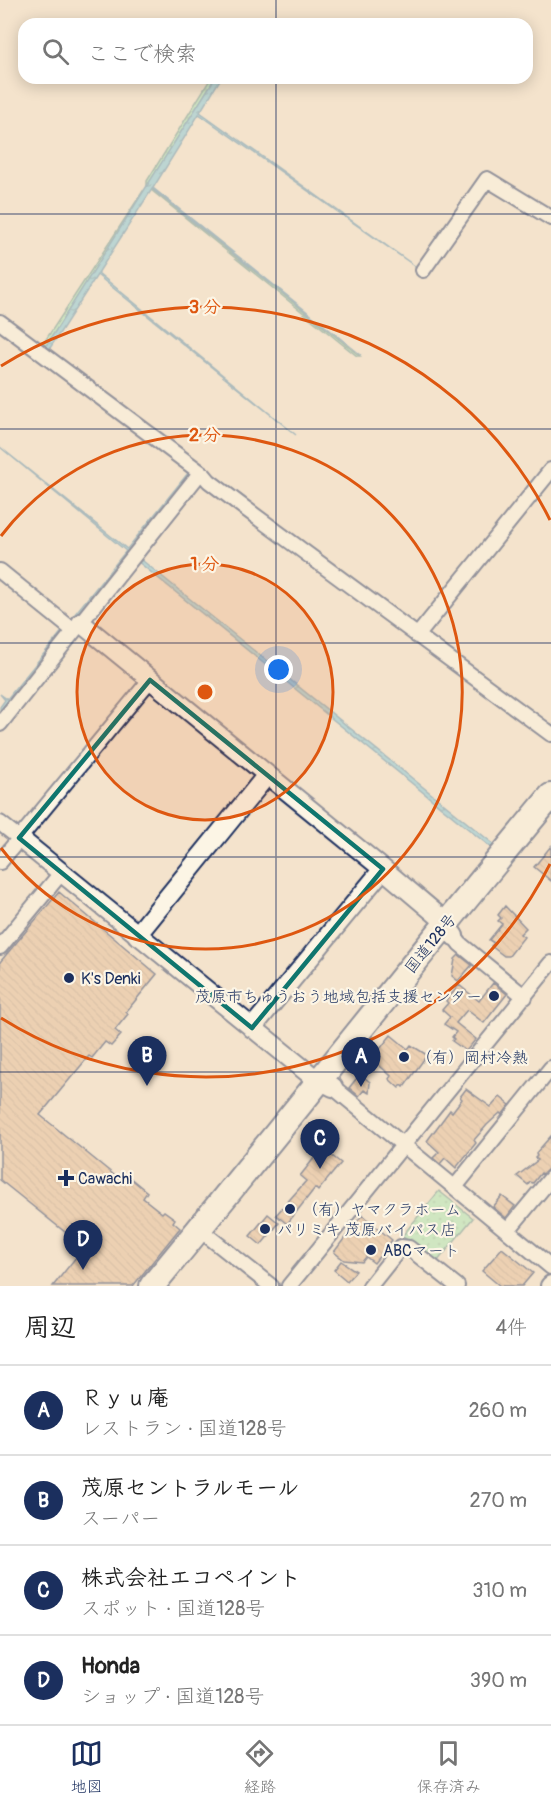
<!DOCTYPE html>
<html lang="ja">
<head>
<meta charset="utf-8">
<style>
	:root { --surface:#fff; --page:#f2f2f2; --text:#222; --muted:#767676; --line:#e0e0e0; --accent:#1b2f5e }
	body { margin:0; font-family:Pangolin,"Klee One",sans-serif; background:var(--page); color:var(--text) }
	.you { position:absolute; left:279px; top:670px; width:21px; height:21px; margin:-15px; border:4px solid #fff; border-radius:50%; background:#1a73e8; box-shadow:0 0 0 9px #1a73e833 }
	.badge { display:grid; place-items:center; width:39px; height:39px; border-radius:50%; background:var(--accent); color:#fff; font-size:20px; font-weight:700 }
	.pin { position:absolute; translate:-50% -50px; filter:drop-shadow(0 2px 3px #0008) }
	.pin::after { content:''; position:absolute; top:32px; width:21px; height:18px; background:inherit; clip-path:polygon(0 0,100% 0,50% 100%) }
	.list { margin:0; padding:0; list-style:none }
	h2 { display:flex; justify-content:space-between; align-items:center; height:78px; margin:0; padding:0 24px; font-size:26px }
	h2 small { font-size:20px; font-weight:400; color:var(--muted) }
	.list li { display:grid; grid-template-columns:39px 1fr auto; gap:18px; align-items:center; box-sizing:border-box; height:90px; padding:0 24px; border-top:2px solid var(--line) }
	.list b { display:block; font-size:22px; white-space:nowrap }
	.list p { margin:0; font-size:20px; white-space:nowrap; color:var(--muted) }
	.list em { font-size:20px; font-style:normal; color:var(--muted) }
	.icon { flex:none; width:33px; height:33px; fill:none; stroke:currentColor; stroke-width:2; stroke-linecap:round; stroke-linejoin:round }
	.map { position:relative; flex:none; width:551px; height:1286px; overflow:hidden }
	.search { position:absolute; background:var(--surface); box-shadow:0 3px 15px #0003; left:18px; right:18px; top:18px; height:66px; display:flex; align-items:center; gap:15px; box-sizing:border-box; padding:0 21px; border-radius:18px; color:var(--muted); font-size:22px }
	.sheet { height:438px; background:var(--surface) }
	nav { display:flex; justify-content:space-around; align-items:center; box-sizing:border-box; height:84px; border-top:2px solid var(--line); background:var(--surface); font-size:16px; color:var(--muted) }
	nav a { display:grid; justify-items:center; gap:3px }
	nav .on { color:var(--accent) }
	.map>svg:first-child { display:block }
</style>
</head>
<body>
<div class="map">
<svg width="551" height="1286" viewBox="0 0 551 1286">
	<defs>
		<pattern id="grass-dots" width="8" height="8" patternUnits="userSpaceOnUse" patternTransform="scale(1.5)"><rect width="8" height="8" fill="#a4e9b4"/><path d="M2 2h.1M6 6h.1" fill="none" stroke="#8dc89d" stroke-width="1.8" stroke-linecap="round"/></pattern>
		<pattern id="water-ripples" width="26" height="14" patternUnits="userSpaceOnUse" patternTransform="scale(1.5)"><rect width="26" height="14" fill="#7ac4d9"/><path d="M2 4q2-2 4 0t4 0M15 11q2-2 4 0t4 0" fill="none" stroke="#63a0b3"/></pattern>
		<pattern id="building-back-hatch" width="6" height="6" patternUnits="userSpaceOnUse" patternTransform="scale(1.5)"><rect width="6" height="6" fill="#e3b993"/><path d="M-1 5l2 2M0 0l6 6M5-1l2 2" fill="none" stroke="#c29f81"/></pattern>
	</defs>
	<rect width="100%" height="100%" fill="#f4e3cc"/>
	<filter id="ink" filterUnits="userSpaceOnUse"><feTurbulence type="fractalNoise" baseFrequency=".0167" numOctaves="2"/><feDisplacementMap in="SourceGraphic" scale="12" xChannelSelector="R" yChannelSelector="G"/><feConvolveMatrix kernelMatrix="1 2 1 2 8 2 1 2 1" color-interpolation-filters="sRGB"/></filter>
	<g filter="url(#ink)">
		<path fill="url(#grass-dots)" stroke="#608c89" stroke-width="1.5" d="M211,78h4l-68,109v-6z
			M152,189l208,167h-3l-206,-166z
			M143,191l1,2 -100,156 -3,-2z
			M439,1191l34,27 -36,44 -35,-26z"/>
		<path fill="url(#water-ripples)" stroke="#5488a8" stroke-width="1.5" d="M215,78h6l-21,34 219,157 -220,-155 -46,74 208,167 -209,-166 -54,84 198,162 -199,-160 -49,76 197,147 -1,1 -200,-150z
			M0,447l127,102 61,-76 3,3 -191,238v-7l5,-7 -5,-6 7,5 57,-70 -64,-65 70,56 56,-69z
			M138,557l358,289 -3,3 -357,-289z"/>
		<path fill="url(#building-back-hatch)" stroke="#1b2f5e" stroke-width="1.5" d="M551,846v35l-17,-14z
			M59,892l98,82 -31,38 2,2 -13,16 6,5 -10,11 -6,-4 -13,16 -3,-2 -49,59 84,68 5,-6 18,15 -4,6 19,15 2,-2 11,8 -2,3 7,6 -47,58h-80l36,-45 -14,-1 -75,-60v-218z
			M505,906l21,22 -6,6 4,3 -15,19h-5l-13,-10 3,-3 -5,-3 13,-16 -4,-3 3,-3 -3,-3z
			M459,955l13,10 -14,16 -6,-5 3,-17z
			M493,983l14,11 -23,29 -17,-13 -11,13 20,16 -10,12 -14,-10 2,-2 -2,-2 4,-5 -12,-8 6,-7 -8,-7 6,-7 -2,-2 13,-16 20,16z
			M391,1035l17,14 3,-4 16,10 -23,32 -2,-2 -3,3 -10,-9 2,-3 -19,-17z
			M360,1074l10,8 -1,11 -5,-3 -5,6 -10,-8z
			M466,1089l25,18 9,-10 10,8 -8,10 -2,-2 -13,12 -13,15 2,3 -20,25 -11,-10 -5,6 -7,-6 6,-6 -12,-11 23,-31 2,2 10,-13 -2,-2z
			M551,1136v30l-8,8 -2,-1 -8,10 -3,-1 -2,3 -11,-9 21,-16 -3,-2 2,-2 -1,-3z
			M322,1148l19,15 -23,28 -3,-3 -28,36 -11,-9 30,-34 -6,-5z
			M502,1196l13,10 -9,12 -13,-11z
			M268,1214l11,9 -18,22 -11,-9z
			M362,1215l30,25 -18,23 -8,-6 -4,5 -18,-2 -10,-8z
			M502,1248l31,25 -11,13h-22l-18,-15z
			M341,1261l15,10 -9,10 -13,-11z"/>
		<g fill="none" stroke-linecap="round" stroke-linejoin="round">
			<g stroke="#1b2f5e" stroke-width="18">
				<path id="street" d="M423,270l64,-91 64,39
					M0,322l204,153 5,6 33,25 309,228
					M0,571l74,60
					M417,636l134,-166
					M0,724l200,-251
					M0,823l19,15
					M0,862l150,-182
					M454,936l6,8 65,53
					M0,947l61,-74
					M333,1087l218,180
					M455,1187l96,-119
					M199,1229l72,57
					M508,1230l43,-52
					M289,1286l262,-323
					M370,1286l31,-39 8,1 48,38"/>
			</g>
			<g stroke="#1b2f5e" stroke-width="22">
				<path id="secondary" d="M81,623l302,246 58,49 13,18
					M19,838l293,238 21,11
					M137,935l130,-160
					M252,1028l131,-159
					M550,1286l1,-1"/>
			</g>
			<g stroke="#1b2f5e" stroke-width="28">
				<path id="highway" d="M152,1286c134,-162 264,-328 399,-490"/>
			</g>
			<use href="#street" stroke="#fcf5e5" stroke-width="14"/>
			<use href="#secondary" stroke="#fcf5e5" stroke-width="18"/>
			<use href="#highway" stroke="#fcf5e5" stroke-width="24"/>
		</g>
	</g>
	<path d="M0 0H551V1286H0ZM150,680l233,189 -131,159 -233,-190z" fill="#f4e3cc" fill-opacity=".55" fill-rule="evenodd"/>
	<path fill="none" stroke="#0f766e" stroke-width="4.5" stroke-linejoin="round" d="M150,680l233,189 -131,159 -233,-190z"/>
	<path fill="none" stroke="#1b2f5e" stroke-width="1.5" stroke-opacity="0.55" d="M276,0v24M276,78v1208M0,214h551M0,429h551M0,643h551M0,857h551M0,1072h551"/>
	<circle cx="205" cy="692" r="128" fill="#de5710" fill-opacity=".12"/>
	<g fill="none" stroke="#de5710" stroke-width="3">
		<circle cx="205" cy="692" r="128"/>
		<path d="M1 536A257 257 0 1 1 1 848"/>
		<path d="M550 864A385 385 0 0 1 1 1018M1 366A385 385 0 0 1 550 520"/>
	</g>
	<g fill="#1b2f5e" stroke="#fcf5e5" stroke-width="2">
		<circle cx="69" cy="978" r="6"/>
		<circle cx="494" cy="996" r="6"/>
		<circle cx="404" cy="1057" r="6"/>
		<path d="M63 1169h6v6h6v6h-6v6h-6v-6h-6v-6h6z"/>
		<circle cx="290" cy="1209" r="6"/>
		<circle cx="265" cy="1229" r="6"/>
		<circle cx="371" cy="1250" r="6"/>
	</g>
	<g text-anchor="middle" stroke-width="4.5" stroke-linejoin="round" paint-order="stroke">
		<g font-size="16" fill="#1b2f5e" stroke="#fcf5e5">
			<text transform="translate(430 943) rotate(-51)" y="6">国道128号</text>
		</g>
		<g font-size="16" fill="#1b2f5e" stroke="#fcf5e5" text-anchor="start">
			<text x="81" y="984">K's Denki</text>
			<text x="482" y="1002" text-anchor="end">茂原市ちゅうおう地域包括支援センター</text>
			<text x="416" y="1063">（有）岡村冷熱</text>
			<text x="78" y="1184">Cawachi</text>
			<text x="302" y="1215">（有）ヤマクラホーム</text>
			<text x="277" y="1235">パリミキ 茂原バイパス店</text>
			<text x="383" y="1256">ABCマート</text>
		</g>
	</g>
	<circle cx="205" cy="692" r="9" fill="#de5710" stroke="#fcf5e5" stroke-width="3"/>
	<g font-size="18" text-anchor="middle" font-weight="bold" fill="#de5710" stroke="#fcf5e5" stroke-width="4.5" stroke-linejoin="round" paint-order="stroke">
		<text x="205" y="313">3 分</text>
		<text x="205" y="441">2 分</text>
		<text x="205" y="570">1 分</text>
	</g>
</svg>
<div class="you"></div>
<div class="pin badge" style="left:361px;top:1087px">A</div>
<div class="pin badge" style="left:147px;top:1086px">B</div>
<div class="pin badge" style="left:320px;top:1169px">C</div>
<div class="pin badge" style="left:83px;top:1270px">D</div>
<div class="search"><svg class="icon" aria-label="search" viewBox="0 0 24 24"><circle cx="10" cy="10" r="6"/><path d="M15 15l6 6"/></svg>ここで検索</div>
</div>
<section class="sheet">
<h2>周辺<small>4件</small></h2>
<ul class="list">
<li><span class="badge">A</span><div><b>Ｒｙｕ庵</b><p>レストラン · 国道128号</p></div><em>260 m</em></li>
<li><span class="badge">B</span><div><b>茂原セントラルモール</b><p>スーパー</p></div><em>270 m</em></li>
<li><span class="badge">C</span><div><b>株式会社エコペイント</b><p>スポット · 国道128号</p></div><em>310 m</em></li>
<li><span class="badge">D</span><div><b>Honda</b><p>ショップ · 国道128号</p></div><em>390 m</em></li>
</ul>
</section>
<nav>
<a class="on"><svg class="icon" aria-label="map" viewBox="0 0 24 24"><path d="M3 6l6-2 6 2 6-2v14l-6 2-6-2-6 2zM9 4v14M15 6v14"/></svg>地図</a>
<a><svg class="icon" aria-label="directions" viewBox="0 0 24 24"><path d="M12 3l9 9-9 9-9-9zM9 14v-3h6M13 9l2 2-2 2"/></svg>経路</a>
<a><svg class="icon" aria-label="saved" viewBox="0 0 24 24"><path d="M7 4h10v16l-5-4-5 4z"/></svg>保存済み</a>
</nav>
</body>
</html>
